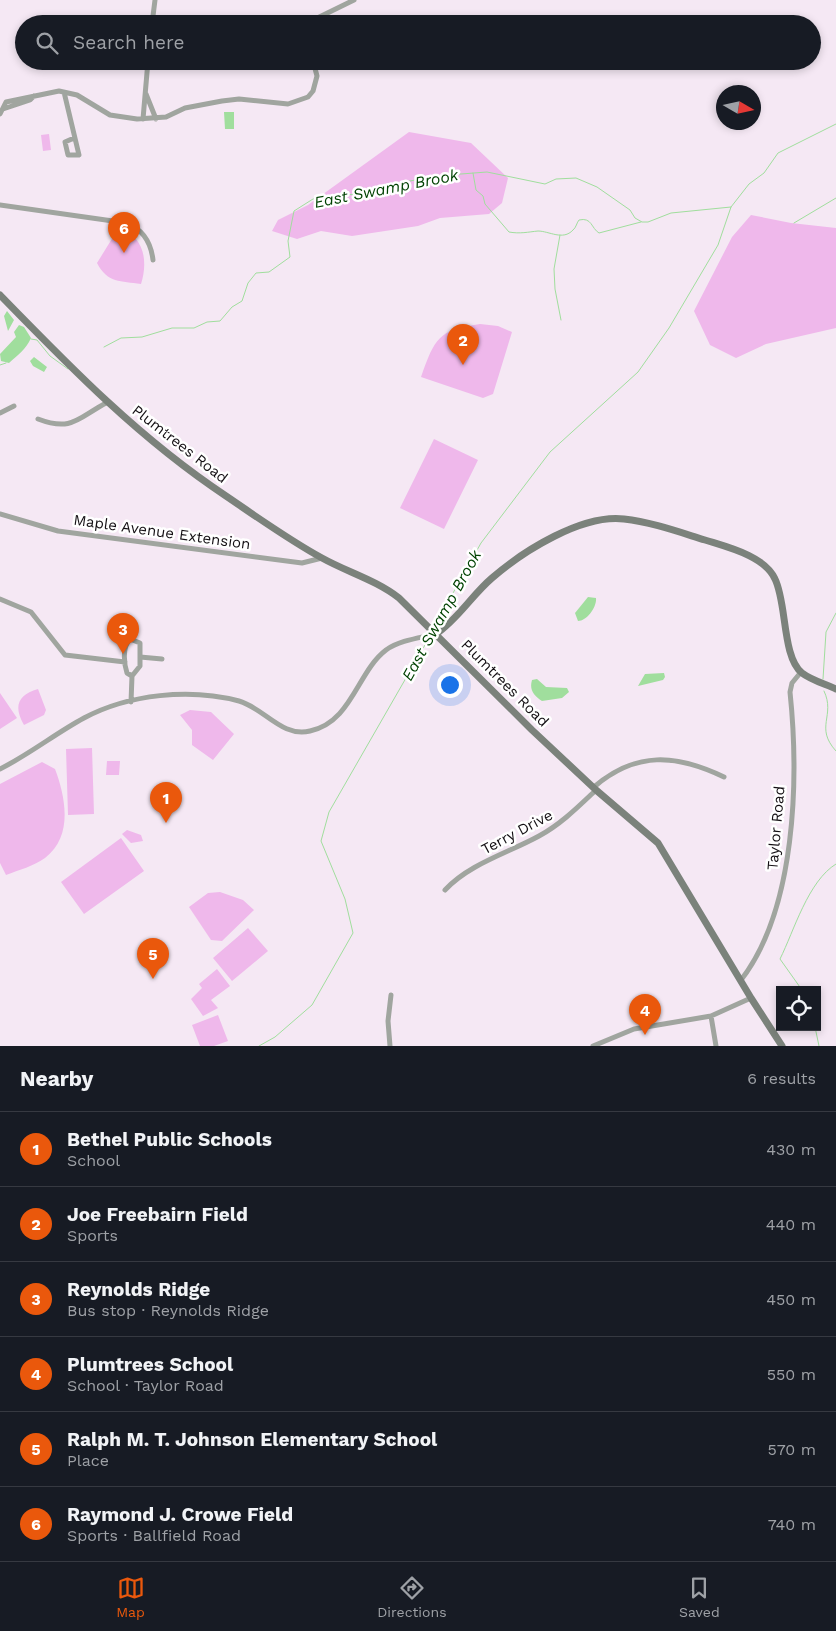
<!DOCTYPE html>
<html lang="en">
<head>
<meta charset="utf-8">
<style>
	:root { --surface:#171b24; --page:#20242c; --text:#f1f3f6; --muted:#9ea1a6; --line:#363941; --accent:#ea580c }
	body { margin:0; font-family:"Work Sans",sans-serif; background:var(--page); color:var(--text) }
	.controls { position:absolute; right:15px; bottom:15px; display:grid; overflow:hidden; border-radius:0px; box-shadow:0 2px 8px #0003 }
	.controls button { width:45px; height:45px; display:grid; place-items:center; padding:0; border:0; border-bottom:1px solid var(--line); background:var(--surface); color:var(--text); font:25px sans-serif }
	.compass { position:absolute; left:716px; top:85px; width:45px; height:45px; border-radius:50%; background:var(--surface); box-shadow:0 2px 8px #0003; rotate:99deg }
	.you { position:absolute; left:449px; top:684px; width:18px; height:18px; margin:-12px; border:4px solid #fff; border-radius:50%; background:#1a73e8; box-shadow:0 0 0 8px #1a73e833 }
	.badge { display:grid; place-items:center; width:32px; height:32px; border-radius:50%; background:var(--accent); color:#fff; font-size:16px; font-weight:700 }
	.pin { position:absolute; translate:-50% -41px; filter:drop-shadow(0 1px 2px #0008) }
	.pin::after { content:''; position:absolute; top:26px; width:18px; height:15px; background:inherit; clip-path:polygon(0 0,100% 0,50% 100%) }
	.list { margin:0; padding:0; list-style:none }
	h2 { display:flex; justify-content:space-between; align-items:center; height:65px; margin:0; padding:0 20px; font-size:21px }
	h2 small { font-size:16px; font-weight:400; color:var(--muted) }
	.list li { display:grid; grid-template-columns:32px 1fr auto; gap:15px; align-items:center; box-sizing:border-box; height:75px; padding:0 20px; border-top:1px solid var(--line) }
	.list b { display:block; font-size:19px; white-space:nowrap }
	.list p { margin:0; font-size:16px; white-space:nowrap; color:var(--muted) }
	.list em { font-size:16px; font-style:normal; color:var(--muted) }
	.icon { flex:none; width:28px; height:28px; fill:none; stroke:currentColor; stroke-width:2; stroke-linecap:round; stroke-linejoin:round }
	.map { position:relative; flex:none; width:836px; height:1046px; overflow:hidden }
	.search { position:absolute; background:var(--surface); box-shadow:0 2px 8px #0003; left:15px; right:15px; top:15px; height:55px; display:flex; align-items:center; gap:12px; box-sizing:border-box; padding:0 18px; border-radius:28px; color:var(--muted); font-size:19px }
	.sheet { height:515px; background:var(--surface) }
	nav { display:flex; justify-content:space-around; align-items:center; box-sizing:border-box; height:70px; border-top:1px solid var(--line); background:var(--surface); font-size:14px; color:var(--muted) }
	nav a { display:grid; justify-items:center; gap:2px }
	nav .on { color:var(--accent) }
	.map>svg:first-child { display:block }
</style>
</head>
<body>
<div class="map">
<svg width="836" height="1046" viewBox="0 0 836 1046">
	<rect width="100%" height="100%" fill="#f5e8f4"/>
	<path fill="#efb8eb" d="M409,132l62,11 37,35 -6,25 -13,11 -49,4 -22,8 -66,10 -31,-5 -24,8 -25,-8 6,-11 30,-15z
		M49,134l2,16 -8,1 -2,-16z
		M751,215l40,8 45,5v100l-70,16 -30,14 -26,-13 -16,-34 38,-74z
		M118,229c27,6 30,33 23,55 -20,-3 -34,-1 -44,-21z
		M480,324l18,2 14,6 -19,62 -10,4 -62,-21c14,-39 17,-47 59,-53z
		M434,439l44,21 -34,69 -44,-21z
		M38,689l8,21 -2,5 -20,10c-11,-19 -6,-30 14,-36z
		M0,693l17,25 -17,11z
		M190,710l21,2 23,22 -21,26 -21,-15v-15l-12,-15z
		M92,748l2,66 -26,1 -2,-66z
		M107,761h13l-1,14h-13z
		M42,762l13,7c11,29 18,68 -10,89 -11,8 -26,12 -39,17l-6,-12v-79z
		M127,830l14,5 2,6 -12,2 -9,-9z
		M121,838l23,33 -60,43 -23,-32z
		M220,892l23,8 11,10 -32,31 -11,-1 -22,-33 19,-14z
		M248,928l20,23 -36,30 -19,-23z
		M217,969l13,17 -19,14 7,8 -15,8 -12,-17 11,-11 -3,-4z
		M218,1015l10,26 -14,5h-14l-8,-21z"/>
	<path fill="#a0de9d" d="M224,112h10v17h-9z
		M7,311l7,9 -6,11 -4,-15z
		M19,325l5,2 7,11c-5,11 -13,17 -22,25l-8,-2 -1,-7 16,-17 -2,-5z
		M34,357l13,10 -3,5 -11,-6 -3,-5z
		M588,597l8,1c1,9 -9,23 -18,23l-3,-8z
		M664,673l1,4 -2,3 -25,6 7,-12z
		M537,679l9,8 21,1 2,4 -7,6 -20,3c-8,-5 -13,-11 -10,-21z"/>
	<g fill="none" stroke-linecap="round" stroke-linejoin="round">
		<path stroke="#a0de9d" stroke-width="1" d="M473,173l3,17 7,6 2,8 24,28c11,2 19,0 29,-1 11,0 25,10 35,-1 3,-2 4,-8 6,-10 13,-3 12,8 20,13l42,-11
			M794,223l42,-25
			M560,235l-6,34 1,20 6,31
			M31,339l6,1 13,16 18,13
			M104,347l17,-9 21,-1 30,-9h22l13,-6 13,-1 12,-14 10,-6 6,-18 8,-10 13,-1 21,-15 -2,-16 6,-30 19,-12 51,-6 26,-8 45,-9 52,-4 58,12 11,-5 20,-1 21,9 33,23 5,8 7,4h6l23,-9 60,-6
			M0,365l6,-2
			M434,627l47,-84 69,-91 88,-80 31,-44 49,-83 13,-38 18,-23 15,-11 14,-20 58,-29
			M823,679l3,-47 10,-19
			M824,691c12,25 -10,36 12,60
			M802,990l-22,-31c14,-28 28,-78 56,-95
			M815,1027l4,19
			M259,1046l16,-9 37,-32 41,-72 -8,-34 -24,-58 8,-29 100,-174"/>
		<path stroke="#a0a59f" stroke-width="5" d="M152,24l3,-24
			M305,24l49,-24
			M64,92l15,63h-11l-3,-13 9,-4
			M146,94l10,25
			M3,109l27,-9 4,-4
			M0,114l6,-12 53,-11 18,4 33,20 27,4 29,-2 19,-9 37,-7 17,-2 49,5 20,-7 5,-6 4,-15 -4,-15
			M143,119l5,-58
			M0,205l127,18c17,7 24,20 26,37
			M0,413l14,-7
			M38,419c34,13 40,-1 68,-16
			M0,514l58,17 244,32 20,-5
			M0,599l31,13 34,43 60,7
			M140,657l22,2
			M131,702l1,-26 8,-10v-23l-10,-4c-8,8 -6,25 -3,34l5,3
			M0,769c30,-15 56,-36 84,-51 45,-24 106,-30 155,-17 25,7 43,37 71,30 42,-9 47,-59 76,-81 14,-10 34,-12 50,-16
			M594,787c42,-36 82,-33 130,-10
			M445,890c24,-26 63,-37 94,-54 22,-12 39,-29 57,-46
			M741,980c55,-71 58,-201 49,-288l2,-9 9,-11
			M711,1016l5,30
			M390,1046l-2,-25 3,-26
			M593,1046l41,-17 77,-13 40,-18"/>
		<path stroke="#7b827b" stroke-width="7" d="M0,295c71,73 140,144 226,201 31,21 63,44 96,62 25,14 54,22 77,40l133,132 64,60 62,53 93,155 31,48
			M436,634c22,-15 36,-39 56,-56 31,-27 90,-64 132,-59 27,3 55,13 81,21 22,7 60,16 70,39 12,24 7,78 27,94 9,7 23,11 34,16"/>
	</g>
	<g text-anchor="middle" stroke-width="5" stroke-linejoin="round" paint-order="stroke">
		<g font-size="15" fill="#130f13" stroke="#fff">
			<text transform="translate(180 444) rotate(38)" y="5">Plumtrees Road</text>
			<text transform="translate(162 532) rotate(8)" y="5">Maple Avenue Extension</text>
			<text transform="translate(505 683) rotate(45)" y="5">Plumtrees Road</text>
			<text transform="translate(776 828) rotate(-85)" y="5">Taylor Road</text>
			<text transform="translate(517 832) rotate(-28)" y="5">Terry Drive</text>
		</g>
		<g font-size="16" font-style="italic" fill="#004202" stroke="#fff">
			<text transform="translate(386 188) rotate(-11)" y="6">East Swamp Brook</text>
			<text transform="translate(441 615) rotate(-61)" y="6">East Swamp Brook</text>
		</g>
	</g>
</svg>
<div class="controls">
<button><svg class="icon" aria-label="locate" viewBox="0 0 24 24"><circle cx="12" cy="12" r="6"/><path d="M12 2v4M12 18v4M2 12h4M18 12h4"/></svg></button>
</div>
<svg class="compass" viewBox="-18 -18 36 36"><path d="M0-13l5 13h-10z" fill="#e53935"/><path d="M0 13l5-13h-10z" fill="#9ea1a6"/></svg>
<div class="you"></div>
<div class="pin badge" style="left:166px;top:823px">1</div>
<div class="pin badge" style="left:463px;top:365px">2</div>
<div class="pin badge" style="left:123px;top:654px">3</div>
<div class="pin badge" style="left:645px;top:1035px">4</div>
<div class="pin badge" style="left:153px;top:979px">5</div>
<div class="pin badge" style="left:124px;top:253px">6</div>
<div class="search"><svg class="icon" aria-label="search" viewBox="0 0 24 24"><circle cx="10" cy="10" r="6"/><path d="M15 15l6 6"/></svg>Search here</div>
</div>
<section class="sheet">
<h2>Nearby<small>6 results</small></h2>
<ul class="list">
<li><span class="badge">1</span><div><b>Bethel Public Schools</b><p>School</p></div><em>430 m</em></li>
<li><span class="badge">2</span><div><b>Joe Freebairn Field</b><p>Sports</p></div><em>440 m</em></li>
<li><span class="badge">3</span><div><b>Reynolds Ridge</b><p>Bus stop · Reynolds Ridge</p></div><em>450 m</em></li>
<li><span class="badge">4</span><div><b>Plumtrees School</b><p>School · Taylor Road</p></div><em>550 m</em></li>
<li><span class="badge">5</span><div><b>Ralph M. T. Johnson Elementary School</b><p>Place</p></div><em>570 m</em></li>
<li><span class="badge">6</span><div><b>Raymond J. Crowe Field</b><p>Sports · Ballfield Road</p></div><em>740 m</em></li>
</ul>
</section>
<nav>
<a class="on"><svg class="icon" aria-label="map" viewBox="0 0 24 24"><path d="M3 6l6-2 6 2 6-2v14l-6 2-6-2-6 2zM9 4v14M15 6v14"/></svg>Map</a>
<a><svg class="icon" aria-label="directions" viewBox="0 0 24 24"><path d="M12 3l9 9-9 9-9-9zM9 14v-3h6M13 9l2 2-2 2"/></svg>Directions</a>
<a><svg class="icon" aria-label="saved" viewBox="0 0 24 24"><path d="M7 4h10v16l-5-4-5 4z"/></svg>Saved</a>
</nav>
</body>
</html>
